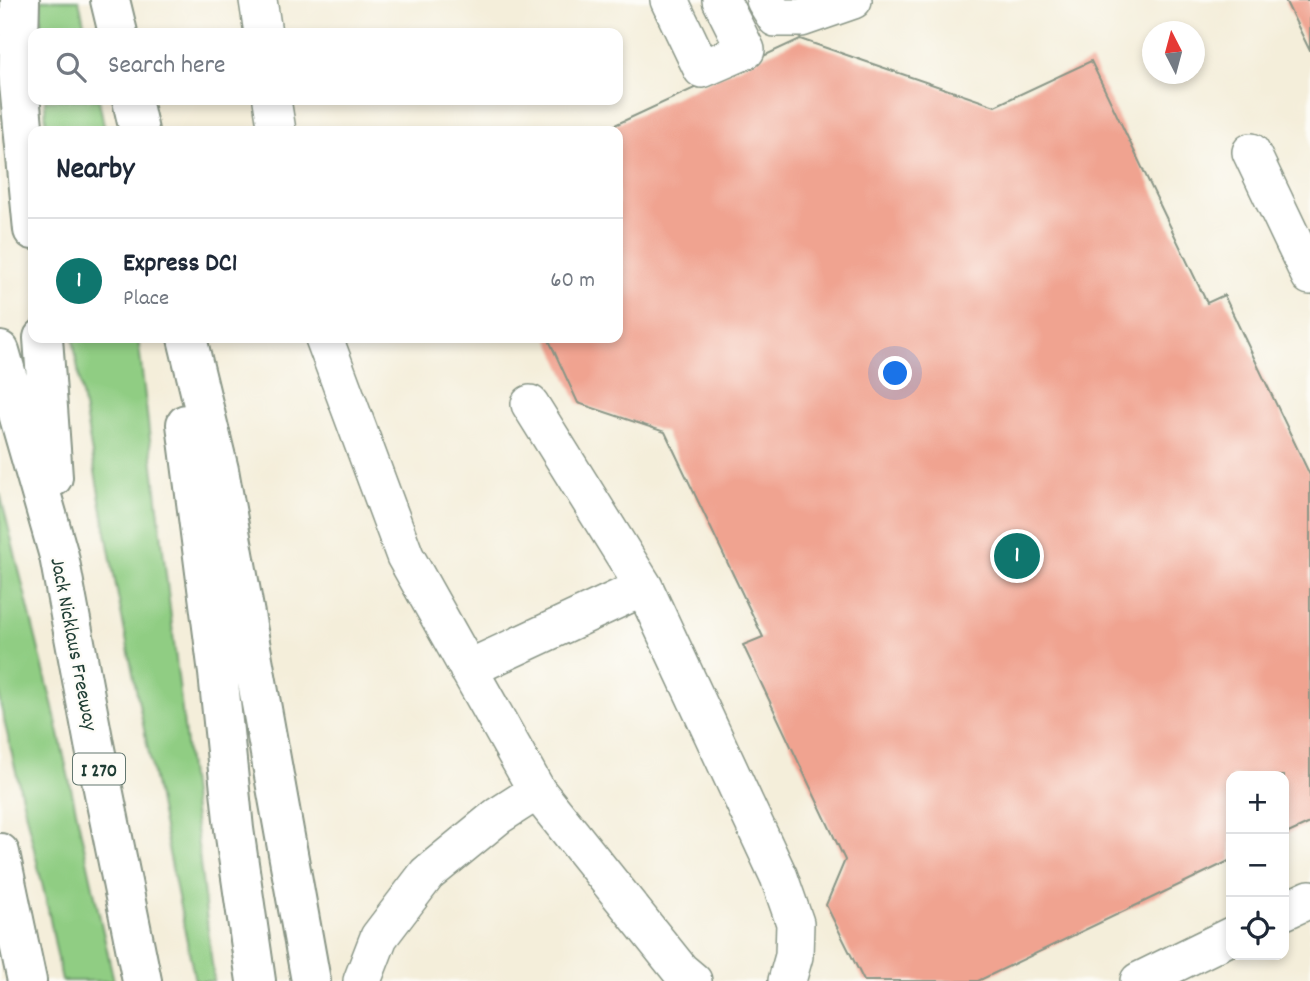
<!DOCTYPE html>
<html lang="en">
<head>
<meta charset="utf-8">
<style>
	:root { --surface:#fff; --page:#f6f6f7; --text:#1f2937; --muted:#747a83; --line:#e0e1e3; --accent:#0f766e }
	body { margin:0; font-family:Dekko,sans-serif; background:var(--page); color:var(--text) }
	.controls { position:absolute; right:21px; bottom:21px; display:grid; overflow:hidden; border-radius:14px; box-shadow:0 4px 10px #0003 }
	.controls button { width:63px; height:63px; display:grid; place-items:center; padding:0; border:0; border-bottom:2px solid var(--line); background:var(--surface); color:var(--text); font:35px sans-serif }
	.compass { position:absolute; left:1142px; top:21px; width:63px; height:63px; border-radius:50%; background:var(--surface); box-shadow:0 4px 10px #0003; rotate:354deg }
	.you { position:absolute; left:896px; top:374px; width:24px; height:24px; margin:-18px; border:5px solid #fff; border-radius:50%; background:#1a73e8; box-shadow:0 0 0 10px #1a73e833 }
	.badge { display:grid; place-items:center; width:46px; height:46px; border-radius:50%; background:var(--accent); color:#fff; font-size:23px; font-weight:700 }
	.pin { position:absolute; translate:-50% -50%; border:4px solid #fff; box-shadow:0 2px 7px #0006 }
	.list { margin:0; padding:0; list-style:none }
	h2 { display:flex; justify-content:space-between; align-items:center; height:91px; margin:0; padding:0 28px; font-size:30px }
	h2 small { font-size:23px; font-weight:400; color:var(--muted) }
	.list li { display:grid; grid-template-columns:46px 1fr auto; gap:21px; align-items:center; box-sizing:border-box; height:126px; padding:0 28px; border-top:2px solid var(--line) }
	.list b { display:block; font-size:26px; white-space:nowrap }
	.list p { margin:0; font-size:23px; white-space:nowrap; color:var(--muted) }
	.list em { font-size:23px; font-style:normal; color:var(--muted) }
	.icon { flex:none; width:38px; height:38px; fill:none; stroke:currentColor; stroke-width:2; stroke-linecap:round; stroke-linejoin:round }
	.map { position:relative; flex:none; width:1310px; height:981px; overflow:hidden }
	.search { position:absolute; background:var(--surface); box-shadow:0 4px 10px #0003; left:28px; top:28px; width:595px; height:77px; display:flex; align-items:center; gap:18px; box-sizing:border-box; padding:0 24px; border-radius:14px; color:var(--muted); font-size:26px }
	.panel { position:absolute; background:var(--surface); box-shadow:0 4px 10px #0003; left:28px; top:126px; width:595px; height:217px; border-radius:14px }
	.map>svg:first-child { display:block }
</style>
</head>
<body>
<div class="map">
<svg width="1310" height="981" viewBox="0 0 1310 981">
	<rect width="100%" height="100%" fill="#fdfcf7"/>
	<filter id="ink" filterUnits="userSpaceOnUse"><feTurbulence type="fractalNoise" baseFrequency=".0143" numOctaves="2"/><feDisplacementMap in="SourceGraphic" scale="14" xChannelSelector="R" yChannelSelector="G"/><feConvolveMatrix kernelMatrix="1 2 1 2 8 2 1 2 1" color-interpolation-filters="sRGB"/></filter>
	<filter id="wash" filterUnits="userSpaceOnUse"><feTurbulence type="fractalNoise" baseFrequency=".00686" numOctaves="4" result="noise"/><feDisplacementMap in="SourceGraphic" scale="28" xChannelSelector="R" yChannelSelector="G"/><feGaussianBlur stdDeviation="1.57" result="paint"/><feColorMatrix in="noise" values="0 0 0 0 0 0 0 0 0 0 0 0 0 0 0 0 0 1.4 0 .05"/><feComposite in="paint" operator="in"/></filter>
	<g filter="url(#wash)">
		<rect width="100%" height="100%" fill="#f4eeda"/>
		<path fill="#90cd83" stroke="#58855c" stroke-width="2" d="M41,0h38l7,33h-45z
			M45,100h54l6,31h-59z
			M73,338h65l76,643h-19c-43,-214 -89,-428 -122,-643z
			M0,493l53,214 61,274h-52l-14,-72 -48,-206z"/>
		<g id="blocks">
			<path fill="#f0a390" d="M1285,0h25v51z
				M800,39l195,67 96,-45 116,242 17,-8 86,180v348l-26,12v-59h-53v84l-253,121h-114l-38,-76 19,-45 -102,-215 20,-8 -98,-205 -87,-29 -30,-65h70v-207h-16z"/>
		</g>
	</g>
	<g filter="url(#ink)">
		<use href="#blocks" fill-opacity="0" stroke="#8a9687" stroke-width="2"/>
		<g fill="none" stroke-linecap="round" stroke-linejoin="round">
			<g stroke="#8a9687" stroke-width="40">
				<path id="minor" d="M258,0l5,33
					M669,0l33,69 44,-19 -25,-50
					M765,0l11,18h25l52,-18
					M272,100l5,31
					M1251,152l59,124
					M324,338l81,218 132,235 143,179 13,11
					M530,404l114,183 135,290 16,46 -1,33 -7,25
					M468,669l176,-82
					M1284,911l26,-12
					M362,981l17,-44 48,-63 71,-58 39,-25
					M1139,981l92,-45"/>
			</g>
			<g stroke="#8a9687" stroke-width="42">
				<path id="highway" d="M20,0l-2,74 15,156
					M110,0l8,33
					M132,100l7,31
					M43,338l10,139
					M187,338l32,132 92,511
					M0,351l59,205 35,188 48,237
					M186,424l32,249 16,156 22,152
					M0,853l27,128"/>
			</g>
			<use href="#minor" stroke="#fff" stroke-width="37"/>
			<use href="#highway" stroke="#fff" stroke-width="38"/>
		</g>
	</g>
	<g text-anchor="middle" stroke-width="5" stroke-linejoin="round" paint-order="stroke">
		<rect fill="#fdfcf7" stroke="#62766e" stroke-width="2" x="73" y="753.5" width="52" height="31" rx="5"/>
		<g font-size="19" font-weight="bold" fill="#1f3d34">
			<text x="99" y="776">I 270</text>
		</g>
		<g font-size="21" fill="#1f3d34" stroke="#fdfcf7">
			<text transform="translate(75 644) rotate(79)" y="7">Jack Nicklaus Freeway</text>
		</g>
	</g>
</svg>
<div class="controls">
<button>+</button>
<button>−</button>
<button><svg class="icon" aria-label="locate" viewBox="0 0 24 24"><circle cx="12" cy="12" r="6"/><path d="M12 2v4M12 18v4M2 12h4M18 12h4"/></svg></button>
</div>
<svg class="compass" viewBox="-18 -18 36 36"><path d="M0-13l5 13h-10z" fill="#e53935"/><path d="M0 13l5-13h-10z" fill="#747a83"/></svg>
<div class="you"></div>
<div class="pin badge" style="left:1017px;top:556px">1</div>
<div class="search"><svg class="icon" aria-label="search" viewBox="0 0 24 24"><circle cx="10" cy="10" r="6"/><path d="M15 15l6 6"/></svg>Search here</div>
<section class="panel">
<h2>Nearby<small></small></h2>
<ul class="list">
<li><span class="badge">1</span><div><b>Express DC1</b><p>Place</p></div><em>60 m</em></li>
</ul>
</section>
</div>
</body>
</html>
